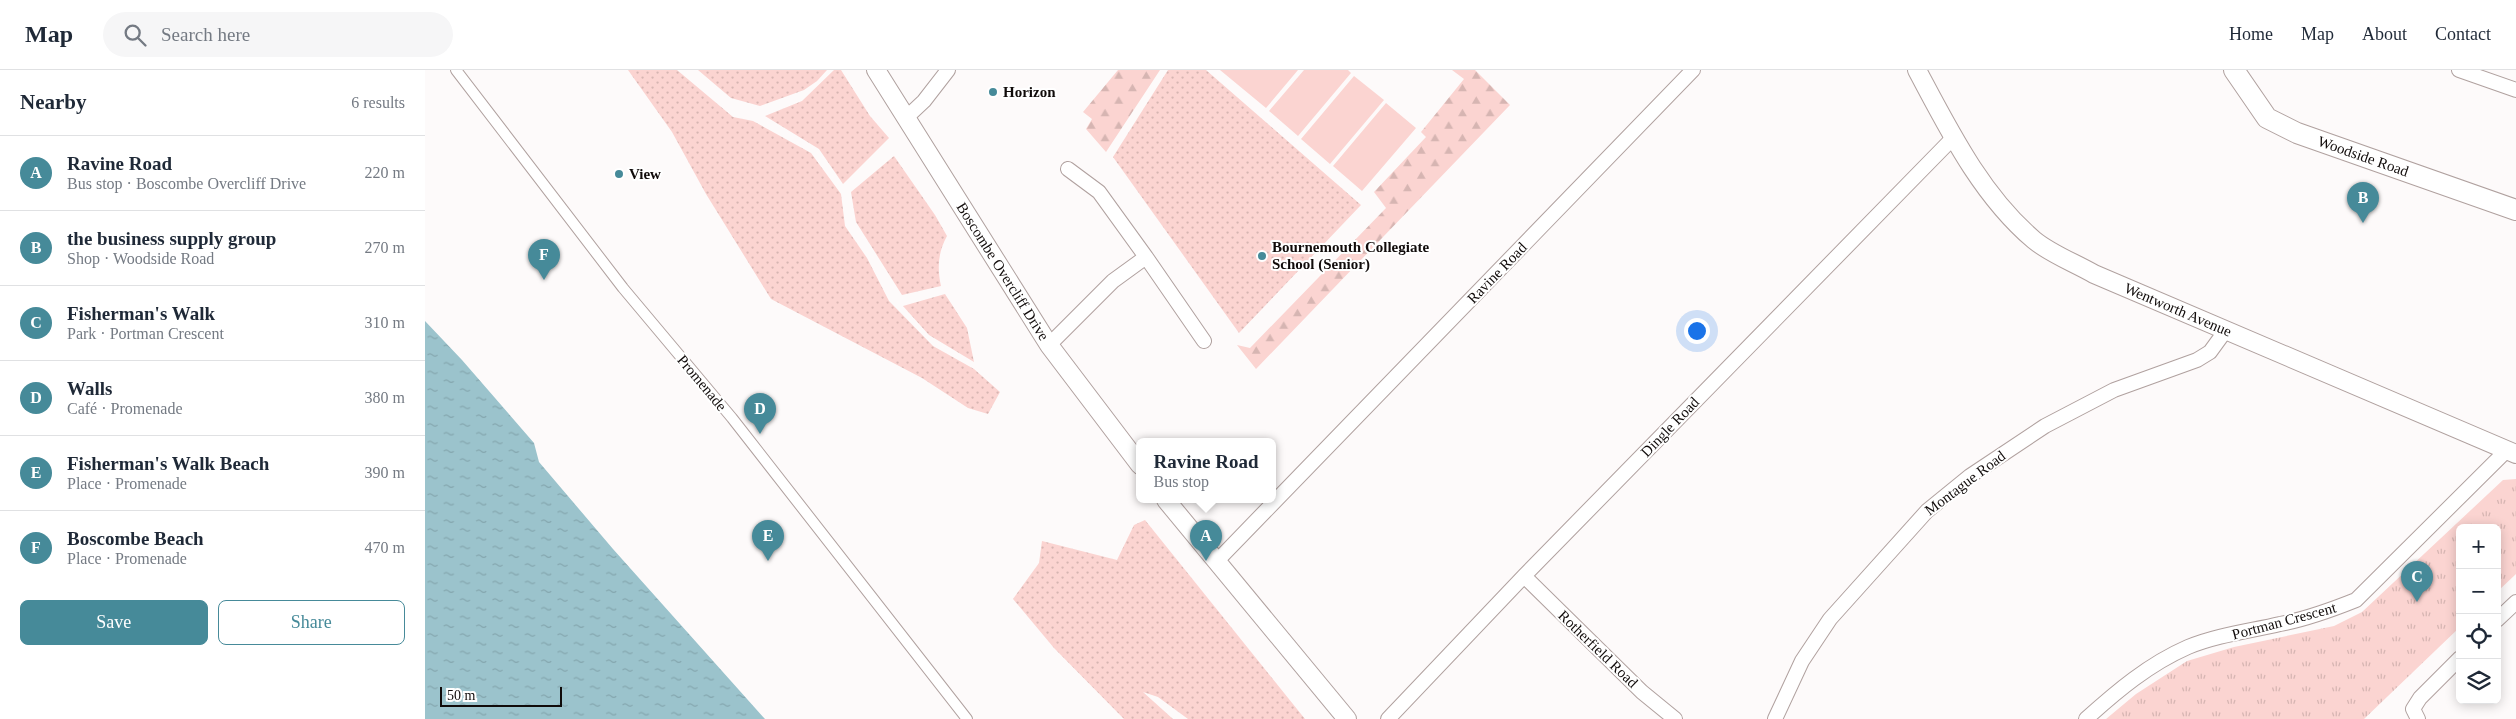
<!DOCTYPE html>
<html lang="en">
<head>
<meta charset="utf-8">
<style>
	:root { --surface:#fff; --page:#f6f6f7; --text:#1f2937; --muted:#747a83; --line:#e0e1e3; --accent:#468a99 }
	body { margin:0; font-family:Georgia,serif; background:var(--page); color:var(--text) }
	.controls { position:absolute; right:15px; bottom:15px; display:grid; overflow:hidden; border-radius:8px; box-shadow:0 2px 12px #0003 }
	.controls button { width:45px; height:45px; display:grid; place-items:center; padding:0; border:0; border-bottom:1px solid var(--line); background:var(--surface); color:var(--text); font:25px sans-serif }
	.scale { position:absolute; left:15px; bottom:12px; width:122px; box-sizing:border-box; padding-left:5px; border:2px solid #100b0a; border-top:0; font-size:14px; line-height:18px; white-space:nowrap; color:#100b0a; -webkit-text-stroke:4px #fff; paint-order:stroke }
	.you { position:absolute; left:1271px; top:260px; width:18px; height:18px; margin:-12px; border:4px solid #fff; border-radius:50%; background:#1a73e8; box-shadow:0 0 0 8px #1a73e833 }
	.badge { display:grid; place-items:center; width:32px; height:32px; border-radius:50%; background:var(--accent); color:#fff; font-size:16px; font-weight:700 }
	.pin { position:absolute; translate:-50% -41px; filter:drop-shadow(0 1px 2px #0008) }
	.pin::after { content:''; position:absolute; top:26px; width:18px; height:15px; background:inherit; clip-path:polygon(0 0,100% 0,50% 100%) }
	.popup { position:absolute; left:711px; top:368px; width:140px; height:65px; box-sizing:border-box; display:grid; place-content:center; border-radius:8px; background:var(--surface); filter:drop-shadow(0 1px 4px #0005); font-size:16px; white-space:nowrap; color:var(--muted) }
	.popup b { font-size:19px; color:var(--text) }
	.popup::after { content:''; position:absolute; left:50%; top:100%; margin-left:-10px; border:10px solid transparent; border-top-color:var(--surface) }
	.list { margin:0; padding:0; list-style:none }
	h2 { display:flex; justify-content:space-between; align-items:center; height:65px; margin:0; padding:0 20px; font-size:21px }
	h2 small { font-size:16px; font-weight:400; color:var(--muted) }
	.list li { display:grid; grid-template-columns:32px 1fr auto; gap:15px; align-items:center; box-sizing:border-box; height:75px; padding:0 20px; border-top:1px solid var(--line) }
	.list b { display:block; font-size:19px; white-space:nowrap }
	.list p { margin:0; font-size:16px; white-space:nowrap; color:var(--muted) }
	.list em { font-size:16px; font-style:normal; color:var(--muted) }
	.actions { display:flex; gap:10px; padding:15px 20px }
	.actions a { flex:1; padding:11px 0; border:1px solid var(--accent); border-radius:8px; text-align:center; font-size:18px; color:var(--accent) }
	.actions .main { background:var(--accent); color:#fff }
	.icon { flex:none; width:28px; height:28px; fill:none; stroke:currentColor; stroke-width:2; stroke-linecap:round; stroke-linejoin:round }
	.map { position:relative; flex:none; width:2091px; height:649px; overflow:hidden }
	header { display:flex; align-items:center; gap:30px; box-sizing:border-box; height:70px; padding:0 25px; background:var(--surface); border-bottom:1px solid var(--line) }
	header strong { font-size:24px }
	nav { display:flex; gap:28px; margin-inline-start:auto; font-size:18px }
	.search { width:350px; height:45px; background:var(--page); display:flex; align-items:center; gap:12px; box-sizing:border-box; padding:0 18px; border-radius:28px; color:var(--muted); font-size:19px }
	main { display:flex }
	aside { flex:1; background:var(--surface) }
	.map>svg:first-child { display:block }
</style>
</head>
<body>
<header>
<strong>Map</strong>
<div class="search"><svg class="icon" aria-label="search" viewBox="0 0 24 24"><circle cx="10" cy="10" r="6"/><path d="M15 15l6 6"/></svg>Search here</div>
<nav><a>Home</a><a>Map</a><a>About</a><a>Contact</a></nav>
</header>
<main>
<aside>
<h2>Nearby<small>6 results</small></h2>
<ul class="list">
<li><span class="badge">A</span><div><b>Ravine Road</b><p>Bus stop · Boscombe Overcliff Drive</p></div><em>220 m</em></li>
<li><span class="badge">B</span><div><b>the business supply group</b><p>Shop · Woodside Road</p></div><em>270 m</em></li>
<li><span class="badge">C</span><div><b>Fisherman's Walk</b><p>Park · Portman Crescent</p></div><em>310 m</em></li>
<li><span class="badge">D</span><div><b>Walls</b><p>Café · Promenade</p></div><em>380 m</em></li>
<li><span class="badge">E</span><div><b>Fisherman's Walk Beach</b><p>Place · Promenade</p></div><em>390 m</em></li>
<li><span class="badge">F</span><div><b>Boscombe Beach</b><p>Place · Promenade</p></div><em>470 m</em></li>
</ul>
<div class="actions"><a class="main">Save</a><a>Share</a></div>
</aside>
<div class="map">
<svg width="2091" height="649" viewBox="0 0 2091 649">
	<defs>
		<pattern id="grass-dots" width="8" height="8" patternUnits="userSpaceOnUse" patternTransform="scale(1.25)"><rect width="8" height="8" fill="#fbd4d1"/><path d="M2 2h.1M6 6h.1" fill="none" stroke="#d6b5b2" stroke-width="1.8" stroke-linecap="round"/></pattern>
		<pattern id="forest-firs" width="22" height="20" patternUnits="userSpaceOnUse" patternTransform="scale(1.25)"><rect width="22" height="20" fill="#fbd4d1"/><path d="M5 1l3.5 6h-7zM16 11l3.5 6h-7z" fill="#d6b5b2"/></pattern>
		<pattern id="park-tufts" width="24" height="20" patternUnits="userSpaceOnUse" patternTransform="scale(1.25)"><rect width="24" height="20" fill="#fbd4d1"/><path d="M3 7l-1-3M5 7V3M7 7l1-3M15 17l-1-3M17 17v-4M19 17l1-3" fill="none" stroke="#d6b5b2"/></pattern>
		<pattern id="water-ripples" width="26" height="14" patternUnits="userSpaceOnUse" patternTransform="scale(1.25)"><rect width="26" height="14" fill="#9bc3cc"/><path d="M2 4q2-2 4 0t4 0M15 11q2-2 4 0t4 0" fill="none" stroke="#84a6ae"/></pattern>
	</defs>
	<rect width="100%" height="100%" fill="#fdfafa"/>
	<path fill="url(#grass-dots)" d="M203,0h49l56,47 20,4 58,32 30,41 4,32 22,32 22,43 44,45 41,23 26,23 -12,22 -20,-6 -46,-30 -151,-79 -65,-105 -34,-62z
		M273,0h129l-10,11 -13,9 -44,16 -29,-8z
		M409,0h7l29,46 19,22 -46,46 -24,-35 -54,-33 37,-15z
		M743,0h38l155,135 -122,128 -126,-176z
		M469,86l41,59 12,21c-9,16 -10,32 -6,50l-39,9 -46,-73 -5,-30z
		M520,224l22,34 7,34 -45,-27 -26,-29z
		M720,450l160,199h-117l-30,-22 -15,-5 30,27h-49l-70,-71 -41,-49 26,-36 3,-22 75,19 17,-35z"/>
	<path fill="url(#forest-firs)" d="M693,0h42l-54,82 -20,-23 6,-10 -9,-7z
		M1027,0h23l35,35 -254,264 -19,-24 13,3 136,-140 -12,-16 52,-55 -5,-5 43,-53z"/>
	<path fill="url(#park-tufts)" d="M2091,409v95l-19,18v-64h-37v99l-96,92h-258l30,-25 51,-33 47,-14 100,-21 28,-14 141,-132z"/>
	<path fill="#fbd4d1" d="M795,0h78l-32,38z
		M879,0h44l3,3 -53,63 -29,-25z
		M929,6l30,24 -54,64 -29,-25z
		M961,33l30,25 -54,63 -29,-25z"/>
	<path fill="url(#water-ripples)" d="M0,251l37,39 72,83 5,19 74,87 152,170h-340z"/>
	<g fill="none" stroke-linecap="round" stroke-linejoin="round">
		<g stroke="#b0a19f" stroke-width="12">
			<path id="pedestrian" d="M31,0l167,218 109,130 235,301"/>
		</g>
		<g stroke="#b0a19f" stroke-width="16">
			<path id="minor" d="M2034,0l57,20
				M482,47l17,-16 24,-31
				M643,99l31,23 47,65
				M624,275l64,-64 33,-24 58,84
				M792,491l476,-491
				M1099,506l118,116 33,27
				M2072,550l19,-18
				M963,649l136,-143 429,-438
				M1350,649l27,-58 28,-42 97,-108 43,-35 75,-50 69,-36 83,-30 13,-8 16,-22
				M1661,649c31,-28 63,-55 102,-72 29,-12 62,-16 92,-23 27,-5 51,-14 76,-24l150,-149
				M1993,649l-5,-10 7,-11 40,-40"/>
		</g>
		<g stroke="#b0a19f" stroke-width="20">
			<g id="tertiary">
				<path id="s1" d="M451,0l173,275 91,120"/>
				<path id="s2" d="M1492,0c32,60 64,125 117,170 17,14 41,23 60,34l422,180"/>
				<path d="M741,430l181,219"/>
			</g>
		</g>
		<g stroke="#b0a19f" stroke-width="22">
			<g id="secondary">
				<path id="s3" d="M1809,0l33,48 30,15 219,77"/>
			</g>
		</g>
		<use href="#pedestrian" stroke="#fff" stroke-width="10"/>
		<use href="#minor" stroke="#fff" stroke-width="14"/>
		<use href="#tertiary" stroke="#fff" stroke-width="18"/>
		<use href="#secondary" stroke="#fff" stroke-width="20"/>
	</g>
	<g fill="#468a99" stroke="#fff" stroke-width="2">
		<circle cx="568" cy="22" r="5"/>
		<circle cx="194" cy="104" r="5"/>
		<circle cx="837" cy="186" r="5"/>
	</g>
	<g text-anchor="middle" stroke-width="4" stroke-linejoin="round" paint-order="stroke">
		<g font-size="15" font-weight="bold" fill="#100b0a" stroke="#fff" text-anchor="start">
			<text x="578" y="27">Horizon</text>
			<text x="204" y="109">View</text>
			<text x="847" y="182">Bournemouth Collegiate<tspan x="847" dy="17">School (Senior)</tspan></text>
		</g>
		<g font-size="15" fill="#100b0a" stroke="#fff">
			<text dy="5" stroke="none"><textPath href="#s3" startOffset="162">Woodside Road</textPath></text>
			<text dy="5" stroke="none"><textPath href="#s1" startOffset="238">Boscombe Overcliff Drive</textPath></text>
			<text transform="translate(1072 203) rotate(-46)" y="5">Ravine Road</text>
			<text dy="5" stroke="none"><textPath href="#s2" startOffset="368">Wentworth Avenue</textPath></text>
			<text transform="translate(277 313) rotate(50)" y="5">Promenade</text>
			<text transform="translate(1245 357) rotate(-46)" y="5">Dingle Road</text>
			<text transform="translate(1540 413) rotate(-37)" y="5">Montague Road</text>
			<text transform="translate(1859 551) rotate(-15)" y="5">Portman Crescent</text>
			<text transform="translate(1173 579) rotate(44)" y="5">Rotherfield Road</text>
		</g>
	</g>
</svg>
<div class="controls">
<button>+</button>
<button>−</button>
<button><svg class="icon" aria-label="locate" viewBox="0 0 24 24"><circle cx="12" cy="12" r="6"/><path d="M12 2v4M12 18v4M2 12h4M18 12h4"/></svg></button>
<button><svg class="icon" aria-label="layers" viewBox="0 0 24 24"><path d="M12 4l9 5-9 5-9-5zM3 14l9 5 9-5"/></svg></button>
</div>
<div class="scale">50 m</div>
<div class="you"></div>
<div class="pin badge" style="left:781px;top:491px">A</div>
<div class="popup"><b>Ravine Road</b>Bus stop</div>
<div class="pin badge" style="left:1938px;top:153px">B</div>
<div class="pin badge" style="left:1992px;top:532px">C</div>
<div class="pin badge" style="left:335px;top:364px">D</div>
<div class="pin badge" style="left:343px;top:491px">E</div>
<div class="pin badge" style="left:119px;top:210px">F</div>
</div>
</main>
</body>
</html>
